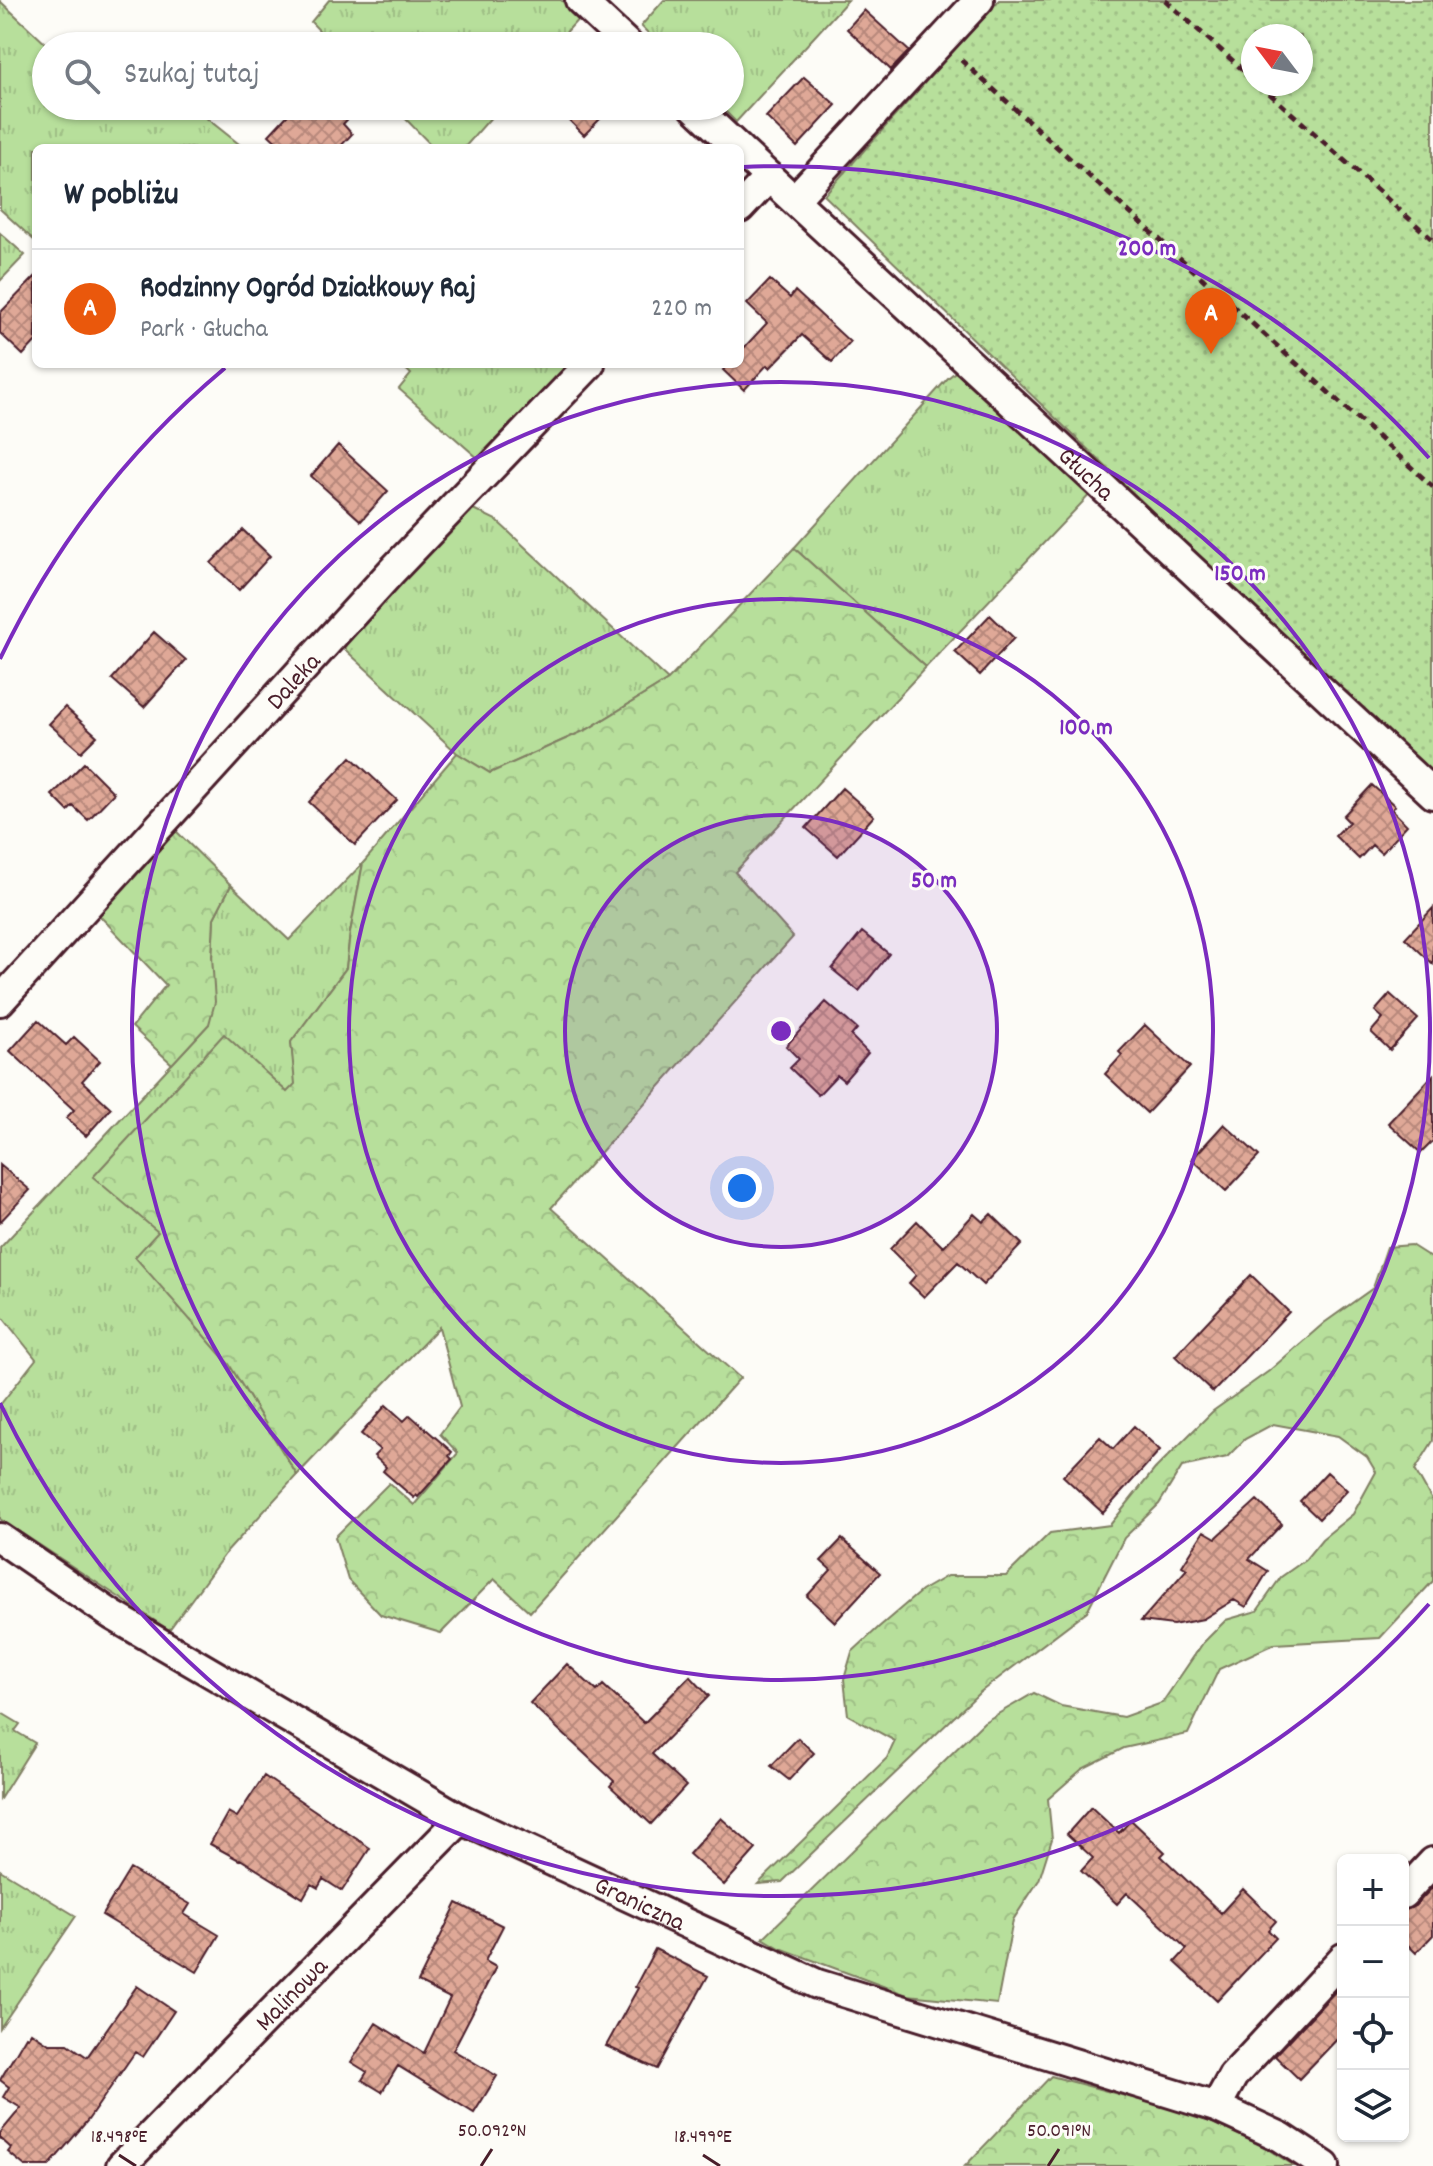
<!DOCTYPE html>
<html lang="pl">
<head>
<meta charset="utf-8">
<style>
	:root { --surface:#fff; --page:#f6f6f7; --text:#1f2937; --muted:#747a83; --line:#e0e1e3; --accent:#ea580c }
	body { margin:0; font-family:Dekko,sans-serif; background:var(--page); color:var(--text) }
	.controls { position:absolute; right:24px; bottom:24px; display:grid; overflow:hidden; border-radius:12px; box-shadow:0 2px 6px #0004 }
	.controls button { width:72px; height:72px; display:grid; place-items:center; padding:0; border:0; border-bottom:2px solid var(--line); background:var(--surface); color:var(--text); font:40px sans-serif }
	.compass { position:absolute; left:1241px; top:24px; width:72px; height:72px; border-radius:50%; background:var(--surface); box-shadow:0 2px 6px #0004; rotate:302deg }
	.you { position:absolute; left:742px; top:1188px; width:28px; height:28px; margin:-20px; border:6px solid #fff; border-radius:50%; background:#1a73e8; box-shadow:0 0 0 12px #1a73e833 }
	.badge { display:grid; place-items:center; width:52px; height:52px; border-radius:50%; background:var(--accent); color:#fff; font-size:26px; font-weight:700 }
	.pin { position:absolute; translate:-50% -66px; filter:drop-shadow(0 2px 4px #0008) }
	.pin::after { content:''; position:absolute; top:42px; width:28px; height:24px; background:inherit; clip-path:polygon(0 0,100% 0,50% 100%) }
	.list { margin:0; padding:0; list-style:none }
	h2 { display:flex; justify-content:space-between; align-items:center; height:104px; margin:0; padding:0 32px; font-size:34px }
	h2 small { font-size:26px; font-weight:400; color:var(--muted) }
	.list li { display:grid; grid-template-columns:52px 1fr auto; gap:24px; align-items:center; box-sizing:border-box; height:120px; padding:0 32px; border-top:2px solid var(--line) }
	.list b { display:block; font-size:30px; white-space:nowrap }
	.list p { margin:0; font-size:26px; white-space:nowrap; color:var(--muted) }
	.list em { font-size:26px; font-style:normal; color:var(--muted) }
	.icon { flex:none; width:44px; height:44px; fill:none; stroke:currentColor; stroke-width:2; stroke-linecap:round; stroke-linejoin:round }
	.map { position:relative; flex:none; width:1433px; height:2166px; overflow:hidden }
	.search { position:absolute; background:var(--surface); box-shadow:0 2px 6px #0004; left:32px; top:32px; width:712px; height:88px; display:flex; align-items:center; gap:20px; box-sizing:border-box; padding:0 28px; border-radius:44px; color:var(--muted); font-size:30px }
	.panel { position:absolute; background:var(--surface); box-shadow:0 2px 6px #0004; left:32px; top:144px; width:712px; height:224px; border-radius:12px }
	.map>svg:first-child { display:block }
</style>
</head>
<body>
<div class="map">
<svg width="1433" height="2166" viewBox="0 0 1433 2166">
	<defs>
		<pattern id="grass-tufts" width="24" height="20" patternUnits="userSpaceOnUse" patternTransform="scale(2)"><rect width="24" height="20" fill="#b7df9b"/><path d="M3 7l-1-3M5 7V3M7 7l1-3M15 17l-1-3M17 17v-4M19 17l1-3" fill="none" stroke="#9fbf86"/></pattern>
		<pattern id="forest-crowns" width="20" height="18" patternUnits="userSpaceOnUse" patternTransform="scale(2)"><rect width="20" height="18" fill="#b7df9b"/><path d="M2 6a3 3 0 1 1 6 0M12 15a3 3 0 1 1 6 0" fill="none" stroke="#9fbf86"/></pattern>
		<pattern id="garden-dots" width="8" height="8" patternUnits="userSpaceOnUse" patternTransform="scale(2)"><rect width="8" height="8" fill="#b7df9b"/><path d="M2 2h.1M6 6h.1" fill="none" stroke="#9fbf86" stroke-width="1.8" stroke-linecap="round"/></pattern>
		<pattern id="building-cross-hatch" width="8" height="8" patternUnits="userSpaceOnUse" patternTransform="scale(2)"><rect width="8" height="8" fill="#dfa897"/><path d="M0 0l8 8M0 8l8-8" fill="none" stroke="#b7887b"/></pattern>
	</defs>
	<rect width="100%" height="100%" fill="#fdfcf7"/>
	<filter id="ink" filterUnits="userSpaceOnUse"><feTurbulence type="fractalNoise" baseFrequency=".0125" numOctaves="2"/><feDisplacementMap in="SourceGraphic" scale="16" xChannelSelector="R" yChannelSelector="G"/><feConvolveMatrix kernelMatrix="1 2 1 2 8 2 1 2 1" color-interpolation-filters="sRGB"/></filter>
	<g filter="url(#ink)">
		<path fill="url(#grass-tufts)" stroke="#807f63" stroke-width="2" d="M329,0h232l19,17 -26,29h-220l-23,-24z
			M664,0h184l-112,122 -16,-16h10v-60h-69l-20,-20z
			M0,1l48,45h-2v60h66l10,9 38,-9 40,7 44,35h-208v94l-36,-33z
			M393,106h108l-37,42h-30z
			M0,233l25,22 -25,26z
			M968,361l128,127 -170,179 -132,-119 154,-170z
			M400,364h171l-92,95 -80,-70 12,-15z
			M471,508l25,12 172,160 -80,49 -98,44 -33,-20 -119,-110z
			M363,863l-13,70 -4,35 -55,74 5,42 -160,173 93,107 68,111 -72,79 -56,76 -169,-111v-114l36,-46 -36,-45v-66l209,-224 5,-106 17,-33 58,55z
			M0,1712l20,12 -5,7 20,12 -35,56z
			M0,1870l76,46 -76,112z"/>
		<path fill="url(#forest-crowns)" stroke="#807f63" stroke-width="2" d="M794,548l132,119 -191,205 58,65 -242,271 189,170 -210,234 -36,-33 -53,54 -60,-18 -33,-35 -13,-43 54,-54 25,22 44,-52 -18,-19 20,-27 -21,-80 -142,148 -68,-111 -94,-107 23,-25 -65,-55 131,-143 63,58 8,-8 -4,-42 55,-74 4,-35 13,-70 94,-110 33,20 98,-44 80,-49z
			M173,828l58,57 -17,33 -2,38 3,46 -6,22 -37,40 -40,-37 34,-42 -70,-73z
			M1411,1245l22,14v182l-18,29 18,32v79l-53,57 -106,6 -55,25 -31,65 -64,14 -42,21 -34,30 4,40 -13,41 -26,40 -16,84 -90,-9 -127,-47 -17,-10 221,-216 50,-29 27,13 62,11 39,-14 41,-60 23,-23 31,-9 24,-34 24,-17 17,-21 31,-25 23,-42 -9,-15 -29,-21 -65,-12 -28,15 -18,18 -45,10 -23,37 -35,34 -37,73 -108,82 -197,189 -24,2 129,-126 8,-17 -47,-26 -4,-36 8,-27 27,-25 42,-36 26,-15h59l44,-43 60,-8 45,-56 58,-58 56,-40 55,-48 49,-35 14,-41z
			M1051,2076l145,39 65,30 34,21h-330z"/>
		<path fill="url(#garden-dots)" stroke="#807f63" stroke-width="2" fill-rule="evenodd" d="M999,0h434v773l-278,-259 -331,-319zM1253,36h48v48h-48z"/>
		<path fill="url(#building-cross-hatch)" stroke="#4a1f2b" stroke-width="2" d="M864,10l45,41 -18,19 -44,-41z
			M804,77l32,28 -39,42 -31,-30z
			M296,106h64l-17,18 9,10 -13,14h-56l-14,-13z
			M555,106h58l-29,29z
			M36,276v65l-13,14 -23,-22v-20z
			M770,280l20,18 5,-7 55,51 -18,20 -30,-27 -32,33 -3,-3 -23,25 -21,-20 5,-6h12v-12l27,-29 -20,-19z
			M338,445l50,46 -27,30 -50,-45z
			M243,530l27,26 -31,34 -28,-27z
			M990,615l24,23 -34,37 -25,-23z
			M154,632l32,28 -42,47 -32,-28z
			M65,707l32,29 -16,16 -32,-28z
			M351,757l46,43 -42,45 -46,-43z
			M84,763l30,30 -26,27 -15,-14 -5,5 -16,-16z
			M1372,785l23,21 -3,4 15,15 -26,28 -9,-8 -13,14 -24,-23 14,-14 -6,-6z
			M842,788l32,28 -36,40 -32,-28z
			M1433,908v56l-28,-26z
			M862,932l27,22 -30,37 -27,-22z
			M1390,994l28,25 -28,31 -19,-18 12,-14 -8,-7z
			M826,1002l31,27 -6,7 17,17 -24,28 -7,-6 -19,20 -28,-27 9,-9 -13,-13z
			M38,1020l28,25 8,-8 26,24 -18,20 29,27 -25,28 -20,-18 8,-8 -64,-59z
			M1145,1025l45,42 -43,46 -42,-39 17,-19 -3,-3z
			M1433,1075v66l-12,12 -33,-30z
			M1224,1124l35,32 -33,35 -34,-32z
			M0,1165l30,25 -30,32z
			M974,1214l9,8 8,-8 31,30 -39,41 -25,-23 -34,35 -15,-14 7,-8 -26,-26 27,-28 26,26z
			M1251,1275l38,37 -76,80 -38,-36z
			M386,1405l18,16 6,-6 42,37 -3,4 3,3 -34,38 -2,-2 -2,3 -31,-27 3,-4 -12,-11 6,-6 -19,-16z
			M1134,1426l26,24 -57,63 -40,-37 37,-39 13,12z
			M1327,1472l20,18 -28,29 -19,-18z
			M1257,1500l25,24 -33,35 19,12 -22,36 -12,-7 -31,19 -30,6 -32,-4 46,-52 -5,-3 22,-35 12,7z
			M842,1539l38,34 -45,49 -28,-26 24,-26 -10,-9z
			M567,1664l30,27 6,-6 41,38 46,-47 19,20 -57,58 34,32 -35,38 -41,-38 4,-5 -84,-78z
			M798,1738l16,15 -25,27 -18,-14z
			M264,1776l106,72 -28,43 -19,-12 -5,9 -7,-4 -8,14 -63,-39 -1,1 -29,-16 18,-32 9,5z
			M1091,1807l28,26 12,-13 34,32 -4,4 60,57 22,-24 33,32 -8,9 8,8 -59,63 -42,-39 12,-13 -60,-56 -10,11 -36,-33 12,-13 -26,-24z
			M721,1818l35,31 -32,36 -35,-31z
			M130,1869l60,35 -6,10 35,21 -22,37 -95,-57z
			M1433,1887v48l-17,18 -13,-13v-29l12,-5z
			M457,1903l46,23 -18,35 11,6 -43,83 44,26 -23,37 -76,-47 -16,26 -20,-12 5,-8 -16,-10 25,-39 48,30 26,-55 -32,-16z
			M655,1949l53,27 -51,93 -51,-23 32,-58 -3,-1z
			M1343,1983v50l-44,46 -24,-23z
			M137,1986l37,25 -31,46 -8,-5 -47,68 -39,46h-24l-17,-14 3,-4 -11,-10v-5l21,-25 -18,-11 6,-10 -9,-7 26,-44 2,1 3,-5 18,12h19l19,13z"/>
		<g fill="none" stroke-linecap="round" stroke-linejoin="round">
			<g stroke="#4a1f2b" stroke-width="34">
				<g id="minor">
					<path d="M580,0l49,46"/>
					<path d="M693,106l45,42"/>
					<path id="s1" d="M740,150l693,644"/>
					<path d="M795,199l184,-199"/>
					<path d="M740,208l29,-31"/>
					<path id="s2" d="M0,1001l391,-429 199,-208"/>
					<path id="s3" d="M0,1538l112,77 349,204 356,165 399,123 65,30 44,29"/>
					<path d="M1403,1894l30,-32"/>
					<path d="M1216,2107l17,-31 110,-118"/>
					<path id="s4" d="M121,2166l340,-347"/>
				</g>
			</g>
			<path stroke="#4a1f2b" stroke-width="5" stroke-dasharray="8 6" stroke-linecap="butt" d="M1165,0l88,79
				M961,60l472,427
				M1259,84l174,156"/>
			<use href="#minor" stroke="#fdfcf7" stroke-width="28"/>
		</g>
	</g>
	<path fill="none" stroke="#4a1f2b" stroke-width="3" d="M119,2155l17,11M703,2155l17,11M481,2166l11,-17M1048,2166l11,-17"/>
	<circle cx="781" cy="1031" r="216" fill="#7b2cbf" fill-opacity=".12"/>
	<g fill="none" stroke="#7b2cbf" stroke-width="4">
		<circle cx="781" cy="1031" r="216"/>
		<circle cx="781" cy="1031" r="432"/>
		<circle cx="781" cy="1031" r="649"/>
		<path d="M1429 1604A865 865 0 0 1 0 1403M0 659A865 865 0 0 1 225 368M743 167A865 865 0 0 1 1429 458"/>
	</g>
	<g text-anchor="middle" stroke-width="6" stroke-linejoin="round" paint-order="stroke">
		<g font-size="26" fill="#4a1f2b" stroke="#fdfcf7">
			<text dy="9" stroke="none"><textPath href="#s1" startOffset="474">Głucha</textPath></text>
			<text dy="9" stroke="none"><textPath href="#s2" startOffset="434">Daleka</textPath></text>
			<text dy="9" stroke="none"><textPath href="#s3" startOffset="738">Graniczna</textPath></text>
			<text dy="9" stroke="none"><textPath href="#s4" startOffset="242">Malinowa</textPath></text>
		</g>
	</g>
	<g font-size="20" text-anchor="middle" fill="#4a1f2b" stroke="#fdfcf7" stroke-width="6" stroke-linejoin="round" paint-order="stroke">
		<text x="492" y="2136">50.092°N</text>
		<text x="1059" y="2136">50.091°N</text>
		<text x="119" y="2142">18.498°E</text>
		<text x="703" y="2142">18.499°E</text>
	</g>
	<circle cx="781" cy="1031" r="12" fill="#7b2cbf" stroke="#fdfcf7" stroke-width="4"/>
	<g font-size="24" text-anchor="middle" font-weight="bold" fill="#7b2cbf" stroke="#fdfcf7" stroke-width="6" stroke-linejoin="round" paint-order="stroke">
		<text x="1147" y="255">200 m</text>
		<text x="1240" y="580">150 m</text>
		<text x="1086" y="734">100 m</text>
		<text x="934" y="887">50 m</text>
	</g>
</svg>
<div class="controls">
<button>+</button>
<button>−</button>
<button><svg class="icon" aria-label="locate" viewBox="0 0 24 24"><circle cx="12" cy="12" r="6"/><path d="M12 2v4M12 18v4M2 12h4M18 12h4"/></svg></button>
<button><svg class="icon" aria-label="layers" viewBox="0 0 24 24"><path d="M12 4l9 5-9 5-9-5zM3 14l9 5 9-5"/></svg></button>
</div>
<svg class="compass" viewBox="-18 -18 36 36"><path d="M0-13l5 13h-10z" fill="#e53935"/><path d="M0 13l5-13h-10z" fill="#747a83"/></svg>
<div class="you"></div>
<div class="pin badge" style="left:1211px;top:354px">A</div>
<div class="search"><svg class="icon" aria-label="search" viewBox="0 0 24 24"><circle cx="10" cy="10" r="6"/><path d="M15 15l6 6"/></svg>Szukaj tutaj</div>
<section class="panel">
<h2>W pobliżu<small></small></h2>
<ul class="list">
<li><span class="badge">A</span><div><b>Rodzinny Ogród Działkowy Raj</b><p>Park · Głucha</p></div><em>220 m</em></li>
</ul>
</section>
</div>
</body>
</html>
